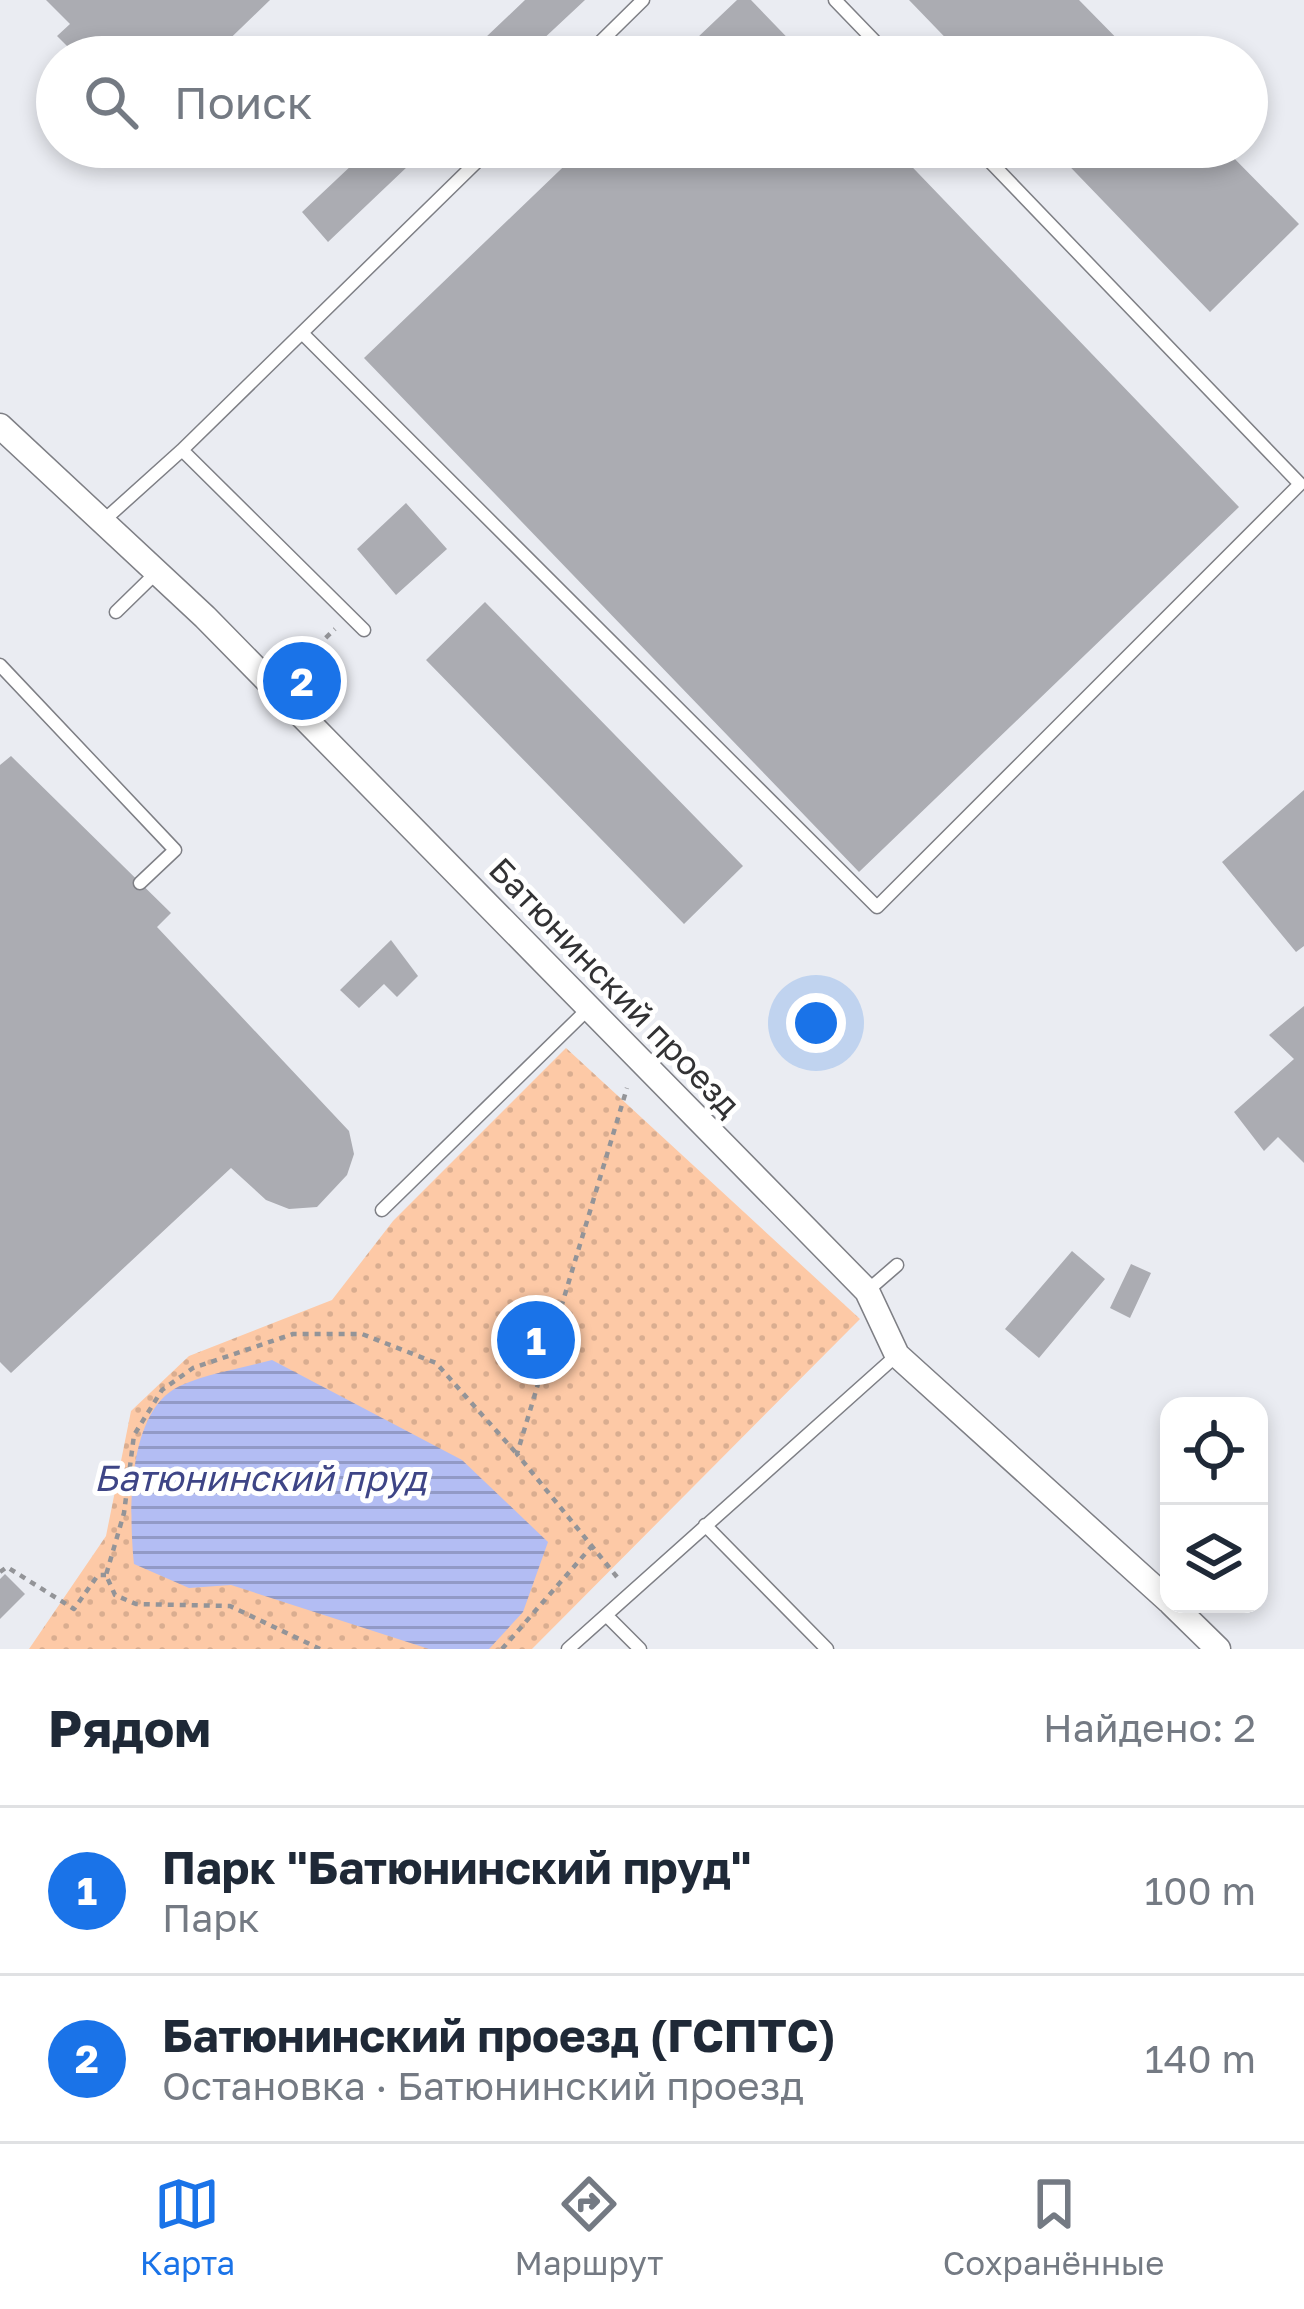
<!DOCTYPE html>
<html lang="ru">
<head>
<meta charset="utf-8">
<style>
	:root { --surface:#fff; --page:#f2f2f3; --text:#1f2937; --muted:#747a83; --line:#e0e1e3; --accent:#1a73e8 }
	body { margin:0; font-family:"Golos Text",sans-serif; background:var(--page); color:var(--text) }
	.controls { position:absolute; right:36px; bottom:36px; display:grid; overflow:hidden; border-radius:24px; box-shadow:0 6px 18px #0003 }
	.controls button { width:108px; height:108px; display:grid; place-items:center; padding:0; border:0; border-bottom:3px solid var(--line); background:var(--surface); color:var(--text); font:60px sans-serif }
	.you { position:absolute; left:816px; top:1023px; width:42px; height:42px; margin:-30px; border:9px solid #fff; border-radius:50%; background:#1a73e8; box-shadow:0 0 0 18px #1a73e833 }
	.badge { display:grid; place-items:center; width:78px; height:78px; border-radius:50%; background:var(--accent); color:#fff; font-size:39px; font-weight:700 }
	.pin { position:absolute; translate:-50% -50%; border:6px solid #fff; box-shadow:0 3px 12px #0006 }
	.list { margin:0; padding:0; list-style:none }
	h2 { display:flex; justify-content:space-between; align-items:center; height:156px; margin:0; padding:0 48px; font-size:51px }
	h2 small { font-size:39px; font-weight:400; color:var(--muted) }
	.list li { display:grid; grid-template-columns:78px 1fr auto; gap:36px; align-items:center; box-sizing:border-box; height:168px; padding:0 48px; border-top:3px solid var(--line) }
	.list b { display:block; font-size:45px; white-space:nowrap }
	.list p { margin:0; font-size:39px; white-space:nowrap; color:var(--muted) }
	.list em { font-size:39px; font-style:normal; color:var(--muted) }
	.icon { flex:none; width:66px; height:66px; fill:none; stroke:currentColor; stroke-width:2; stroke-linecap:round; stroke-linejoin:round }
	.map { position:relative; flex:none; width:1304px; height:1649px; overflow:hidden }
	.search { position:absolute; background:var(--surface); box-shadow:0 6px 18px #0003; left:36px; right:36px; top:36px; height:132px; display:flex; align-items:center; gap:30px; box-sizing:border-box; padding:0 42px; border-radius:66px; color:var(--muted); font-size:45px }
	.sheet { height:492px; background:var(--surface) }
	nav { display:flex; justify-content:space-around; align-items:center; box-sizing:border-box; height:168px; border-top:3px solid var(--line); background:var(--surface); font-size:33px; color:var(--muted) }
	nav a { display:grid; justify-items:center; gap:6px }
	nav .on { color:var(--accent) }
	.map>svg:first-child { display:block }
</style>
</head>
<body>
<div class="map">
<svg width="1304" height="1649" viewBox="0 0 1304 1649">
	<defs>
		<pattern id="park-dots" width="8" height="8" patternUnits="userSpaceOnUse" patternTransform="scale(3)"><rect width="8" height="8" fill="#fdc9a6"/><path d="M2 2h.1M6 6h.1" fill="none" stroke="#d9ad90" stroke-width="1.8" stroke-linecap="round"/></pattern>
		<pattern id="water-rules" width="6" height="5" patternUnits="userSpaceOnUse" patternTransform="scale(3)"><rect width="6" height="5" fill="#b3bdf3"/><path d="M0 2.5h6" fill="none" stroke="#929ac6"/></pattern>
	</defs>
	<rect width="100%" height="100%" fill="#eaecf2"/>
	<path fill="url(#park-dots)" d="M566,1048l294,271 -328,330h-503l77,-113 25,-125 58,-55 143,-56 61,-79z"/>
	<path fill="url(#water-rules)" d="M272,1360l190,100 86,82 -25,70 -34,37h-60l-198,-64 -42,3 -55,-24c-5,-49 -8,-156 48,-179 28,-12 61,-17 90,-25z"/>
	<path fill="#abacb2" d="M46,0h224l-59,57h-133l-21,-21 13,-12z
		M525,0h60l-61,57h-59z
		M737,0h14l55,57h-129z
		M909,0h170l56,57h-171z
		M371,147h57l-100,95 -26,-30z
		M584,147h309l346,360 -380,365 -495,-514z
		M1051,147h172l76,77 -89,88z
		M406,503l41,46 -51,46 -39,-46z
		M485,602l258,264 -59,58 -258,-264z
		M11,756l160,157 -14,14 192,204 5,23 -7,21 -30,32 -28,2 -23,-9 -35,-32 -220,205 -11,-11v-597z
		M1304,790v156l-8,6 -74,-90z
		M391,940l27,36 -21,21 -13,-13 -25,24 -19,-18z
		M1304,1006v157l-26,-26 -14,14 -30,-39 60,-53 -25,-24z
		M1072,1251l33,28 -66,79 -34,-29z
		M1131,1264l20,9 -21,45 -20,-10z
		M5,1574l20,20 -25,25v-40z"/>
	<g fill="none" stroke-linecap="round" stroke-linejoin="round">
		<g stroke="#7e7f85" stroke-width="15">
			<path id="lane" d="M835,0l55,57
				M585,57l58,-57
				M302,333l575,574 423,-423 -324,-337
				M182,450l310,-303
				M102,522l80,-72 182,180
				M116,612l41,-40
				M0,665l175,185 -35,33
				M382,1210l207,-202
				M867,1291l30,-26
				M705,1525l122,124
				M606,1615l34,34
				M568,1649l329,-294"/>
		</g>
		<g stroke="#7e7f85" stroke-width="27">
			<path id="street" d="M0,426l205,191 662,674 30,64 272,246
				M1172,1604l46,45"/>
		</g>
		<path stroke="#939498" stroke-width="4.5" stroke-dasharray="6 6" stroke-linecap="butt" d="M291,671l44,-42
			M0,1572l7,-5 67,42 24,-34h8
			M617,1577l-100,-123 110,-366
			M320,1649l-90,-43 -94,-2 -21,-9 -9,-20 18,-62 10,-78 28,-45 31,-22 100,-34h69l74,29 81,91
			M502,1649l90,-103"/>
		<use href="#lane" stroke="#fff" stroke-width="12"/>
		<use href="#street" stroke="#fff" stroke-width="24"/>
	</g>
	<g text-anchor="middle" stroke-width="10" stroke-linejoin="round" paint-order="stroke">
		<g font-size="33" fill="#323234" stroke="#fff">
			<text transform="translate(615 987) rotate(46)" y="12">Батюнинский проезд</text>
		</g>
		<g font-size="36" font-style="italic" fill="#3e4586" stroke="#fff">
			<text x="260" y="1491">Батюнинский пруд</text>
		</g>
	</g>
</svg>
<div class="controls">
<button><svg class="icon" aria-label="locate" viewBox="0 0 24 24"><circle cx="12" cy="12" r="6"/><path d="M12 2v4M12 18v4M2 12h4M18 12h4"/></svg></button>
<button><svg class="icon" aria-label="layers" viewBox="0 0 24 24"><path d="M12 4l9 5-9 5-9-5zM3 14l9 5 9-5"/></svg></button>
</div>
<div class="you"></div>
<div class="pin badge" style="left:536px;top:1340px">1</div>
<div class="pin badge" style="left:302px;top:681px">2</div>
<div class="search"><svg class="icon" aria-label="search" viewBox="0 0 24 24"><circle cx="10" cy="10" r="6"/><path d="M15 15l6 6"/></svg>Поиск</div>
</div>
<section class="sheet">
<h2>Рядом<small>Найдено: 2</small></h2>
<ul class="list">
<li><span class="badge">1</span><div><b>Парк &quot;Батюнинский пруд&quot;</b><p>Парк</p></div><em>100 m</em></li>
<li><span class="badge">2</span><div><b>Батюнинский проезд (ГСПТС)</b><p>Остановка · Батюнинский проезд</p></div><em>140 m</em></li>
</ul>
</section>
<nav>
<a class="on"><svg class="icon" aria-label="map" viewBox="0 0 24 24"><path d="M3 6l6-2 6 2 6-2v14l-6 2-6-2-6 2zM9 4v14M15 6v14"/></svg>Карта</a>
<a><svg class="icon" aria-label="directions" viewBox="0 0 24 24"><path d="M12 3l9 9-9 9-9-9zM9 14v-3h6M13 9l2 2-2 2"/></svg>Маршрут</a>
<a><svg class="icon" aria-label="saved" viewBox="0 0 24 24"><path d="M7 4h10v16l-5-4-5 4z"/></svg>Сохранённые</a>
</nav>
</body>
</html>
